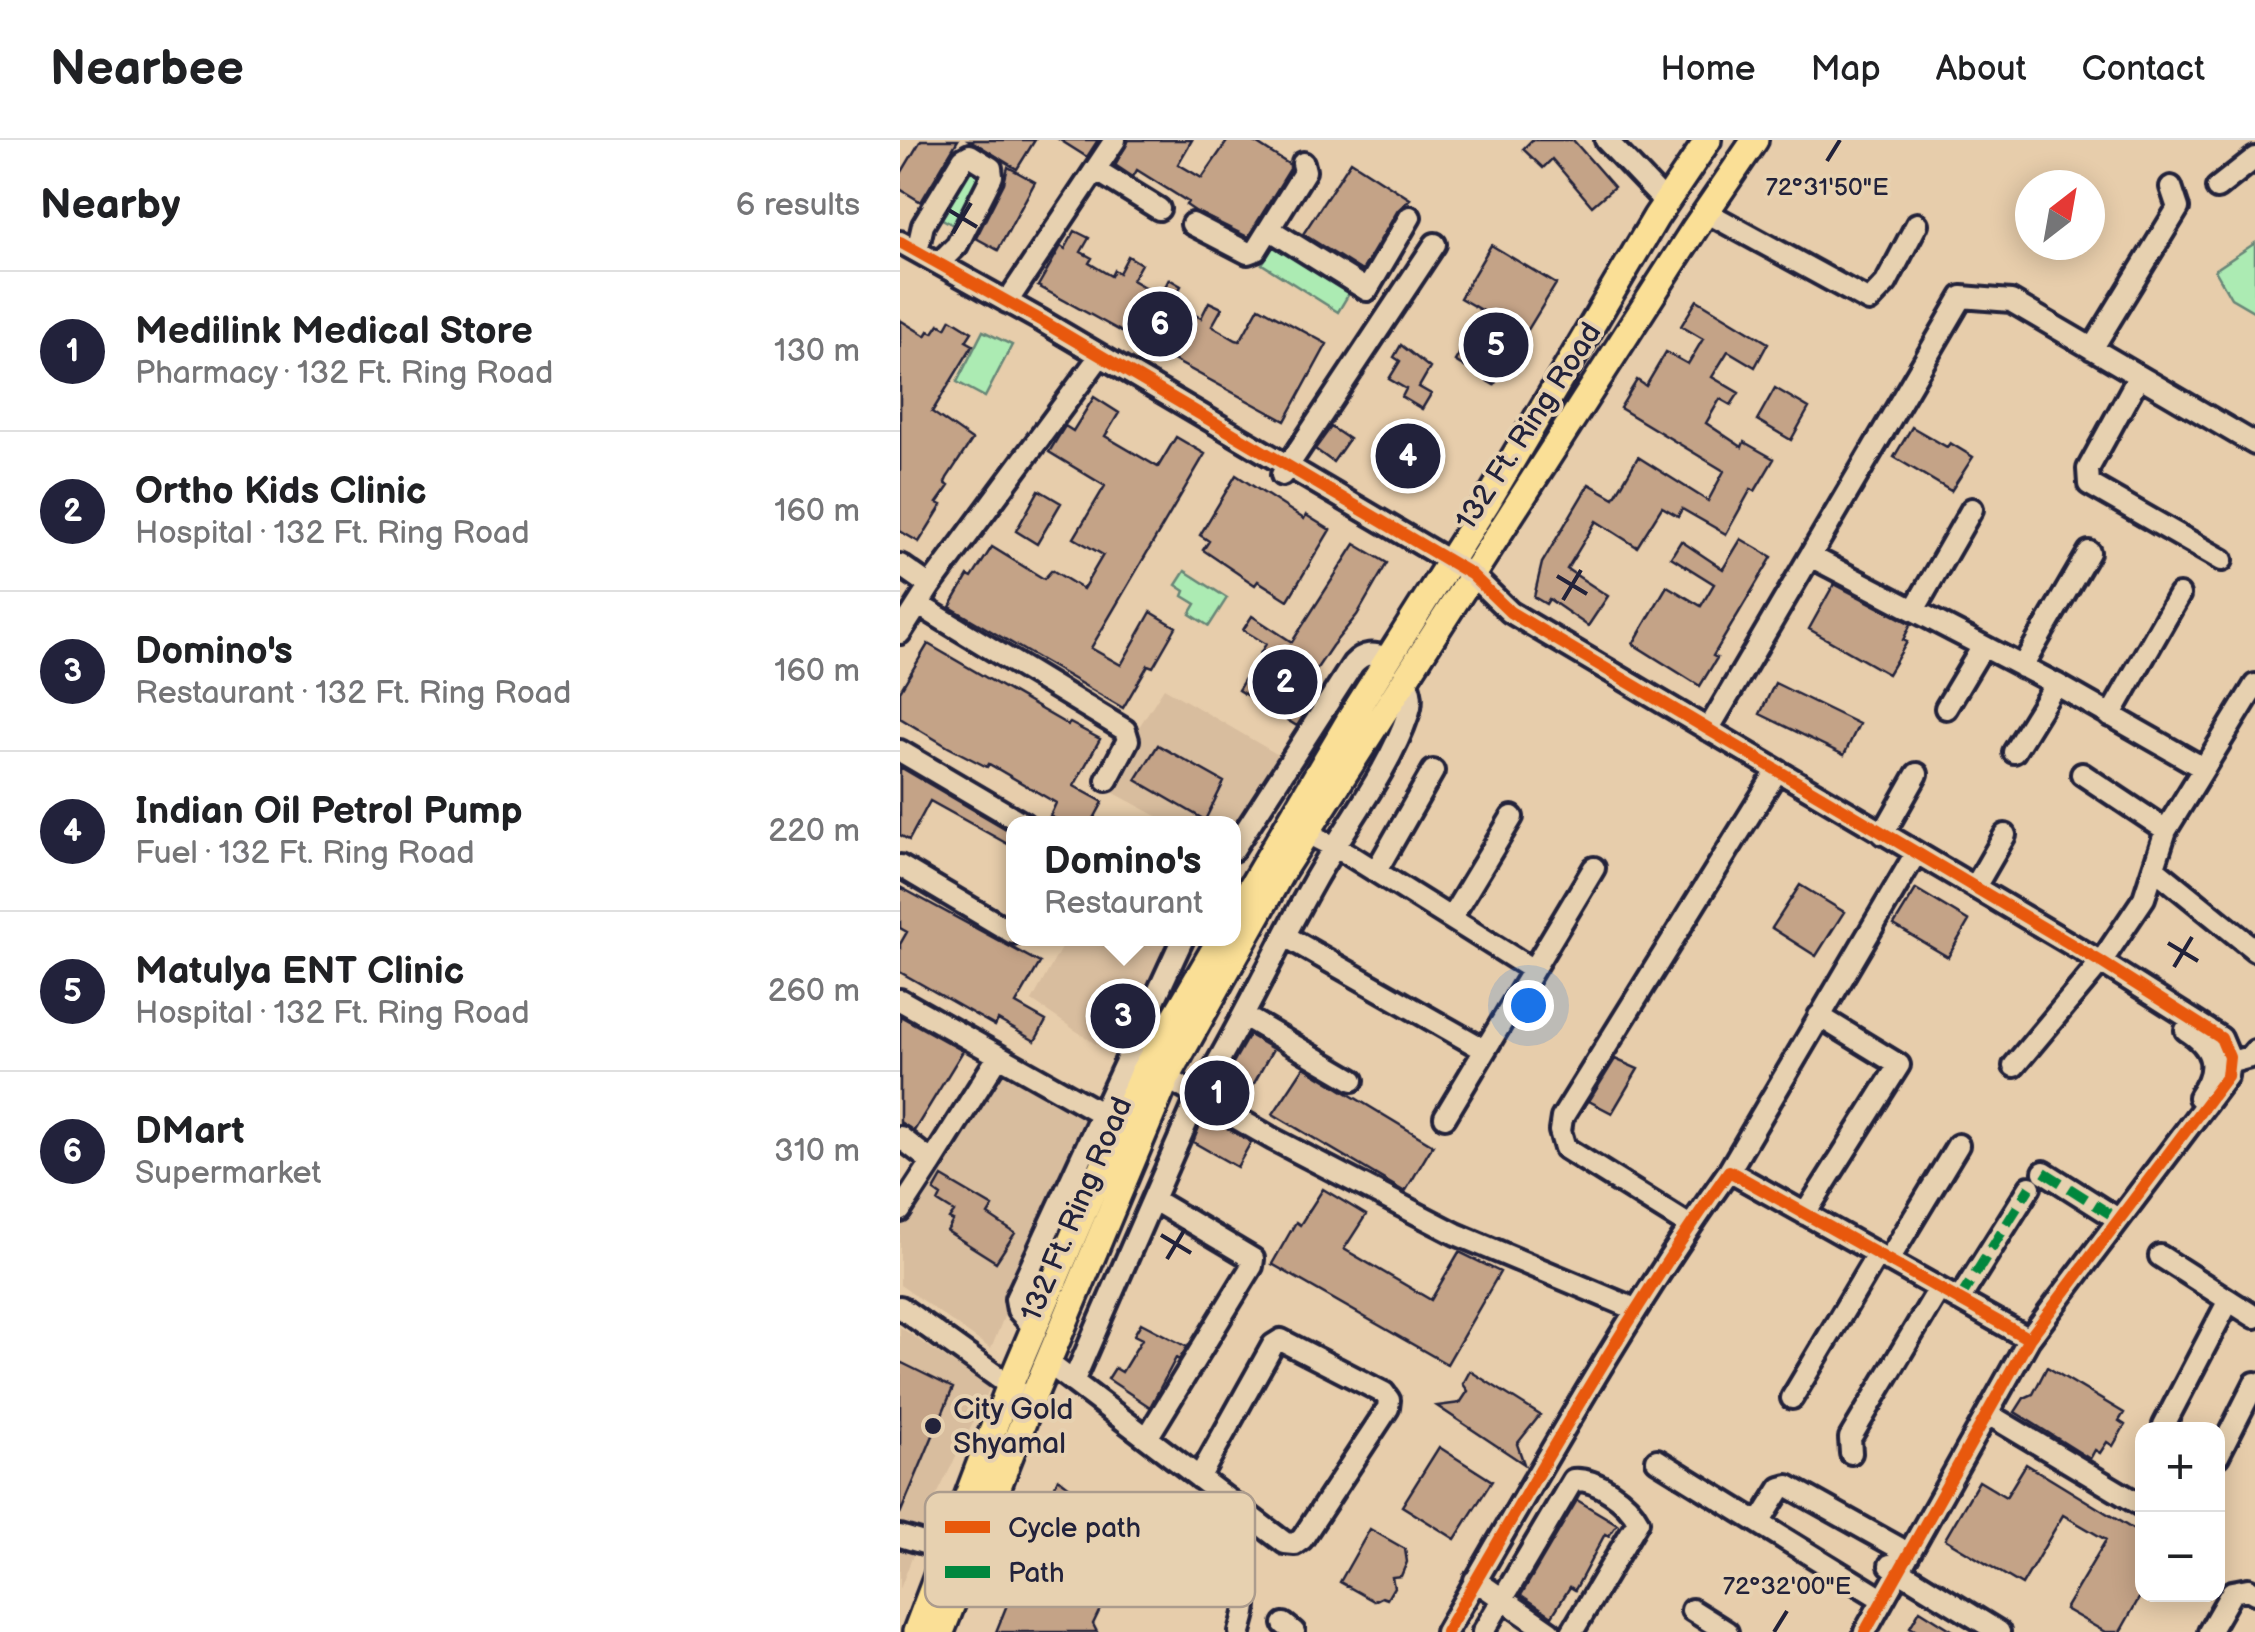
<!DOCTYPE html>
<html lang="en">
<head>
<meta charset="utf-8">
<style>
	:root { --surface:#fff; --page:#f2f2f2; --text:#202124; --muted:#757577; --line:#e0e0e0; --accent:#22223b }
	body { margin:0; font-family:"Balsamiq Sans",sans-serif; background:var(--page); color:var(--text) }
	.controls { position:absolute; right:30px; bottom:30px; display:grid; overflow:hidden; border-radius:20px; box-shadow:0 5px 25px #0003 }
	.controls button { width:90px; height:90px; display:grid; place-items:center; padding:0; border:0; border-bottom:2px solid var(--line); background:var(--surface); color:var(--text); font:50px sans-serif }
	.compass { position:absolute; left:1115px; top:30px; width:90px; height:90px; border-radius:50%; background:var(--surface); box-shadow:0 5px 25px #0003; rotate:31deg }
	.you { position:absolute; left:628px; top:865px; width:35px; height:35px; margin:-25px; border:8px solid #fff; border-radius:50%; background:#1a73e8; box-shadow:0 0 0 15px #1a73e833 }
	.badge { display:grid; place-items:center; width:65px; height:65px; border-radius:50%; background:var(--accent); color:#fff; font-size:32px; font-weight:700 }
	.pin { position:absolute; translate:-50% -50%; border:5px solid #fff; box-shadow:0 2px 10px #0006 }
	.popup { position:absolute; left:106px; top:676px; width:235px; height:130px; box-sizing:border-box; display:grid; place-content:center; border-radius:20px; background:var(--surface); filter:drop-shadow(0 2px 8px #0005); font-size:32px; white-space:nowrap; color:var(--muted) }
	.popup b { font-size:38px; color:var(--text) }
	.popup::after { content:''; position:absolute; left:50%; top:100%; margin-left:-20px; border:20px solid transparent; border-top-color:var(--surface) }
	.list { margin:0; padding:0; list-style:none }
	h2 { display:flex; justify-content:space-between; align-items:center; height:130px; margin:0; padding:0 40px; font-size:42px }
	h2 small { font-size:32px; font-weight:400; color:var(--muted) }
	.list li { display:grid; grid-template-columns:65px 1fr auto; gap:30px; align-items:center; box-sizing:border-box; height:160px; padding:0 40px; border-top:2px solid var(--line) }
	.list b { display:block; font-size:38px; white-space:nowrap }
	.list p { margin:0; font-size:32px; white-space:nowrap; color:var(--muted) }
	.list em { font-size:32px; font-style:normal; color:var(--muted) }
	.map { position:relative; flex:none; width:1355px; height:1492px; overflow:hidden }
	header { display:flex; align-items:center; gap:60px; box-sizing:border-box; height:140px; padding:0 50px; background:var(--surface); border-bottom:2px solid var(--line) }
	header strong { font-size:48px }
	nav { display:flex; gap:55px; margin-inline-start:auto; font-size:35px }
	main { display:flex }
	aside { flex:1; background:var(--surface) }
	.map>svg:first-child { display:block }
</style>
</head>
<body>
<header>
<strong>Nearbee</strong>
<nav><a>Home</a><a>Map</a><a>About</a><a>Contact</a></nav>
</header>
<main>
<aside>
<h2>Nearby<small>6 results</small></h2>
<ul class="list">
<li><span class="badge">1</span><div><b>Medilink Medical Store</b><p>Pharmacy · 132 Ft. Ring Road</p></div><em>130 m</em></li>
<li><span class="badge">2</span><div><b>Ortho Kids Clinic</b><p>Hospital · 132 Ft. Ring Road</p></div><em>160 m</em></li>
<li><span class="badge">3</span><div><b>Domino's</b><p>Restaurant · 132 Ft. Ring Road</p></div><em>160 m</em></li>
<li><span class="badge">4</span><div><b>Indian Oil Petrol Pump</b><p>Fuel · 132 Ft. Ring Road</p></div><em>220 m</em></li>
<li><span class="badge">5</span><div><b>Matulya ENT Clinic</b><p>Hospital · 132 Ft. Ring Road</p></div><em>260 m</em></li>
<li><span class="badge">6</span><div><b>DMart</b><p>Supermarket</p></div><em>310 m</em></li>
</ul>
</aside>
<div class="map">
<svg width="1355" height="1492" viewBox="0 0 1355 1492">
	<rect width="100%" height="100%" fill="#e7cdab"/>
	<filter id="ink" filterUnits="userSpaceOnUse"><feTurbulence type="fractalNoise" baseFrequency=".01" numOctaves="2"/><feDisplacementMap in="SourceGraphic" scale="20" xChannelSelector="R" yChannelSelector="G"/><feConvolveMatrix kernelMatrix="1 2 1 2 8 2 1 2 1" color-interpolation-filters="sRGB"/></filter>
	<g filter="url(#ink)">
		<path fill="#d8bd9e" d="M264,548l121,71 -52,68v-3l-63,-1 -69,-37z
			M264,798l7,4 -62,111 -77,-52 34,-62z
			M107,917l80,54 -96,238 -91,-64v-60z
			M0,1187l90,61 -57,115 -33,86z"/>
		<path fill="#acebb3" stroke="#678677" stroke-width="2.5" d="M67,17l24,13 -32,58 -24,-13z
			M378,99l75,48 -15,25 -76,-48z
			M1355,103v69l-24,-14 -16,-28z
			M83,191l29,14 -27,52 -28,-15z
			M285,431l42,27 -18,28 -19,-12 6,-10 -13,-8 2,-5 -9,-6z"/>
		<path fill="#c4a387" stroke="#22223b" stroke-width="2.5" d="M21,0h37l-37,62 -21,-13v-14z
			M69,0h66l-18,29z
			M160,0h38l-11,17z
			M229,0h63l-14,24 24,14 26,-38h23l39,25v4l-42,68 -53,-26 -9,-6 2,-3 -51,-32 -4,7 -18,-12z
			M632,0h41l41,47 -22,19 -40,-47 -9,9 -20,-19z
			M451,21l59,38 -12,11 -36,61 -59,-37z
			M108,27l27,15 -37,68 -22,-12 28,-55z
			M175,91l14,7 -8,14 11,6 -3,5 22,13 3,-6 5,3 9,-17 13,8 -9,16 23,13 6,2 8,-16 12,7 -9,17 4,2 25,13 8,-16 13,6 -10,18 24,14 4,1 19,-34 68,37 -42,77 -247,-135 23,-40 4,3z
			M591,105l65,39 -62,101 -39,-24 29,-49 -24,-14z
			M797,160l71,43 -13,24 -27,-16 -16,26 27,16 -8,12 -11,-6 -14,24 36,24 2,-5 30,17 -19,32 -4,-2 -25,45 -44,-25 -4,7 -16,-9 -25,40 -41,-26 -29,48 41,27 -20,30 -39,-27 -3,5 -12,-7 8,-34 47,-79 25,14 24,-41 70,44 16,-30 -104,-63 17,-28 9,6 20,-34 22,12 15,-25 -22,-13z
			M51,179l21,13 -6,9 7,4 -41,67 40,28 -25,38 -2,5 4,3 -12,17 5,2 -23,37 -19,-11v-211l26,16 3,-5 4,2 6,-9 7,4z
			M501,205l29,23 -11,19 12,7 -9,15 -20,-12 4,-8 -17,-10 11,-18 -6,-4z
			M875,248l34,20 -18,32 -34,-20z
			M194,257l25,16 -14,23 53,31 18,-30 29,17 -114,194 30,17 30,-53 25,15 -23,40 -5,-2 -25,43 -173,-101 18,-31 4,2 20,-31 52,32 8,-9 31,19 20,-34 -29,-17 31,-52 -56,-34 16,-26 8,5z
			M431,287l18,12 -16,23 -18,-13z
			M1012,287l35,20 3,-4 23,14 -22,34 -57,-34z
			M336,335l68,44 2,-4 24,15 -42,70 -30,-19 -3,4 -52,-35 6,-9 -9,-6z
			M139,350l22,13 -24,41 -21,-13z
			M841,399l31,18 -59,99 4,2 -17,28 -67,-42 34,-58 34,20 13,-22 -43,-27 10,-16 42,28z
			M455,404l32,19 -30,52 -25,31 -27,40 13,7 -21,33 -59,-36 28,-46 -23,-14 9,-14 40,26z
			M934,444l77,40 -8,16 4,2 -19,32 -79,-45z
			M28,504l140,81 2,-2 30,16 -26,47 29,16 -12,22h-26l-15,-8 6,-13 -67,-39 -2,3 -39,-20 -48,-29v-27z
			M875,543l84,41 -15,31 -84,-41z
			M258,605l66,37 -19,38 -69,-40z
			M0,627l113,66v14l-83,-46 -21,39 -9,-5z
			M900,745l44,27 -28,44 -44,-28z
			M0,747l140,76 -24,41 30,17 -11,20 -37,-21 -3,6 -95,-54v-28l7,-12 -7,-4z
			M1016,749l53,32 -21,36 -54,-32z
			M0,876l63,35 -49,80 -14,-9z
			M349,895l24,14 -31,56 -25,-14z
			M715,919l23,10 -26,44 -23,-12z
			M404,927l129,78 -28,47 -132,-78z
			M304,975l47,27 -14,25 -44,-25z
			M42,1037l51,30 -5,8 27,18 -19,29 -49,-31 6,-10 -4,-2 5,-7 -16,-10 3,-6 -7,-5z
			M423,1049l43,26 -22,34 87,51 28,-48 41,20 -53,92 -175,-100 24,-42 4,3z
			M241,1183l46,24 -8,13 -3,-2 -26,49 -42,-28 7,-11 7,4 20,-33 -8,-4z
			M0,1222l53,26 -53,126z
			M1147,1227l77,46 -5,8 6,4 -12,21 -6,-4 -7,11 -5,-3 -5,9 -75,-47 9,-14 9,-4z
			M570,1231l70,44 -23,29 7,20 -87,-58 23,-3 8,-12 -5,-7z
			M539,1307l53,34 -37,58 -53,-33z
			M1126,1324l116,71v58l-22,39h-15l-40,-23 41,-69 -43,-25 -41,70 -77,-46 34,-58 27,16z
			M158,1338l77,58 -42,88 4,8h-101z
			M677,1360l40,24 -8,12 -4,-2 -30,56 -5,-3 -18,29 -31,-21z
			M470,1389l35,20 2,13 -6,14 -9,1 2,10 -7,12 -5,-2 -8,4 -34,-19z
			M1020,1470l35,22h-37l-8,-5z"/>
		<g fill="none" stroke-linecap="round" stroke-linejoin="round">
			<g stroke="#22223b" stroke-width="28">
				<path id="minor" d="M706,0l60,63
					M196,30l63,39
					M1317,48l38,-30
					M806,72l163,89 17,-18 31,-59
					M292,84l56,29 8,-3 49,-79 -2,-8
					M369,89l98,61 43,-73
					M0,102l142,79 429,253 39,38 591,350 120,76 8,19 -2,19 -198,263 -164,293
					M17,111l6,-26 40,-66 7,-4 21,13 1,8 -35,69 -18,18
					M107,162l108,-162
					M1192,209l86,-141 -7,-21
					M1239,236l-51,93 1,15 133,76
					M382,335l153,-231
					M910,416l246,128 147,84
					M0,425l30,21
					M19,465l206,125 3,10 -21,40
					M1014,470l58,-101
					M0,493l30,-47 170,-230
					M1122,527l67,-115
					M1046,568l37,-62
					M1210,576l69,-121
					M808,590l254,-433 49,4 244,143
					M0,611l124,73
					M1114,612l42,-68
					M1182,634l84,56
					M407,693l41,21 185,116
					M983,694l34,-60
					M333,710l120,-186c11,-12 20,-11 35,-6
					M0,726l113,67
					M1255,729l100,81
					M476,731l57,-100
					M1075,747l30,-52
					M551,778l61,-101
					M385,796l200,114
					M0,860l211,119
					M344,876l109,64
					M1286,890c29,18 33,39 13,67
					M1328,923l22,-6 5,-6
					M1114,926l87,-104 43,-64 22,-68 89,-145
					M267,938l106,61 183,95 179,75
					M545,977l149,-249
					M0,997l32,25 66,-105
					M829,1031l187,-318
					M1144,1032l66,42
					M0,1071l32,-49
					M905,1074l94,-149 -80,-49
					M790,1086l-125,-78 -5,-17 2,-13 215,-347
					M1260,1116l95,61
					M988,1121l70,-116
					M1059,1160l71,-113
					M0,1167l120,86
					M135,1189l-17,-19 -2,-11 167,-361
					M147,1222l37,28 201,153 10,1 7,-5 86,-131 1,-8 -5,-7 -103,-53 -8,5 -74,133
					M173,1242l125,-286c43,-70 76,-144 116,-215 30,-53 75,-110 94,-167 5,-14 3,-23 -3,-36
					M892,1258l85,-143
					M1088,1274l154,92
					M1264,1285l65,-125
					M247,1298l105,-172 1,-7 -99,-59
					M951,1313l-1,-15 89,-149
					M1318,1316l37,-73
					M757,1320l217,134
					M859,1383l22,-35 7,-2 111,62
					M0,1396l47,14
					M990,1425l109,67
					M575,1440l75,52
					M340,1449c11,14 4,27 0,43
					M792,1470l35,22
					M384,1484l10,8
					M546,1492c91,-156 178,-314 283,-461l300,168
					M583,1492l90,-152c23,-2 55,21 65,41l-66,111
					M1309,1492l23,-40 16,-3 7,4"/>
			</g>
			<g stroke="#22223b" stroke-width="32">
				<path id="major" d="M333,778l117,-199 138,-218 168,-284 52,-77
					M16,1492l94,-247 133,-313 78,-134
					M41,1492l90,-230 136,-324 115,-207 413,-643 60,-88"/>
			</g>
			<use href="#minor" stroke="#e7d1b0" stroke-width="20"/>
			<use href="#major" stroke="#fadf96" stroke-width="25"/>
			<path stroke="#00873e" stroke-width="10" stroke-dasharray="20 10" stroke-linecap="butt" d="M1144,1032l66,42
				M1059,1160l71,-113"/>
			<g stroke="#e7d1b0" stroke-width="19">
				<path id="cycleway" d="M0,102l142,79 429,253 39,38 591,350 120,76 8,19 -2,19 -198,263 -164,293
					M546,1492c91,-156 178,-314 283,-461l300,168"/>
			</g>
			<use href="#cycleway" stroke="#e8590c" stroke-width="12"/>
		</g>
	</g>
	<path fill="none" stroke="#22223b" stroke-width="4" d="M927,21l13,-21M47,69l30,18M53,93l18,-30M657,436l30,18M663,460l18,-30M1268,803l30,18M1274,827l18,-30M261,1095l30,18M267,1119l18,-30M874,1492l13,-21"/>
	<circle fill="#22223b" stroke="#e7d1b0" stroke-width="4" cx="33" cy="1286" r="10"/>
	<g text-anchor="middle" stroke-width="8" stroke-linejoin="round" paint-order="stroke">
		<g font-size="30" fill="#22223b" stroke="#e7d1b0">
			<text transform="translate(628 286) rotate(-57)" y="10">132 Ft. Ring Road</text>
			<text transform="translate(176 1069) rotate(-67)" y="10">132 Ft. Ring Road</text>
		</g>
		<g font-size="30" fill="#22223b" stroke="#e7d1b0" text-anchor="start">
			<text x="53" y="1279">City Gold<tspan x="53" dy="34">Shyamal</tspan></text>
		</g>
	</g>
	<rect x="25" y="1352" width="330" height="115" rx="15" fill="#e7d1b0" stroke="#ac9c8d" stroke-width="2.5"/>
	<rect x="45" y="1381" width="45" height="12" fill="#e8590c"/>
	<rect x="45" y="1426" width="45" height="12" fill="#00873e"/>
	<g font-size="28" fill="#22223b">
		<text x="108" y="1397">Cycle path</text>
		<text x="108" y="1442">Path</text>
	</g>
	<g font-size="25" text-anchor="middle" fill="#22223b" stroke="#e7d1b0" stroke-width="8" stroke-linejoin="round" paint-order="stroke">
		<text x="927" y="55">72°31'50"E</text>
		<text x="887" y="1454">72°32'00"E</text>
	</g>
</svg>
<div class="controls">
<button>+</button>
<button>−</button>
</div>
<svg class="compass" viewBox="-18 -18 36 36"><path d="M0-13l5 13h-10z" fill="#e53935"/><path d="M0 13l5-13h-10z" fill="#757577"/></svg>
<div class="you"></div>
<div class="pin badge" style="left:317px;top:953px">1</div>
<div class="pin badge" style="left:385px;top:542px">2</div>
<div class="pin badge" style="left:223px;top:876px">3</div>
<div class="popup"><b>Domino's</b>Restaurant</div>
<div class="pin badge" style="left:508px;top:316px">4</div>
<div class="pin badge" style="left:596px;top:205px">5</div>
<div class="pin badge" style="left:260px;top:184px">6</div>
</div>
</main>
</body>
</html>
